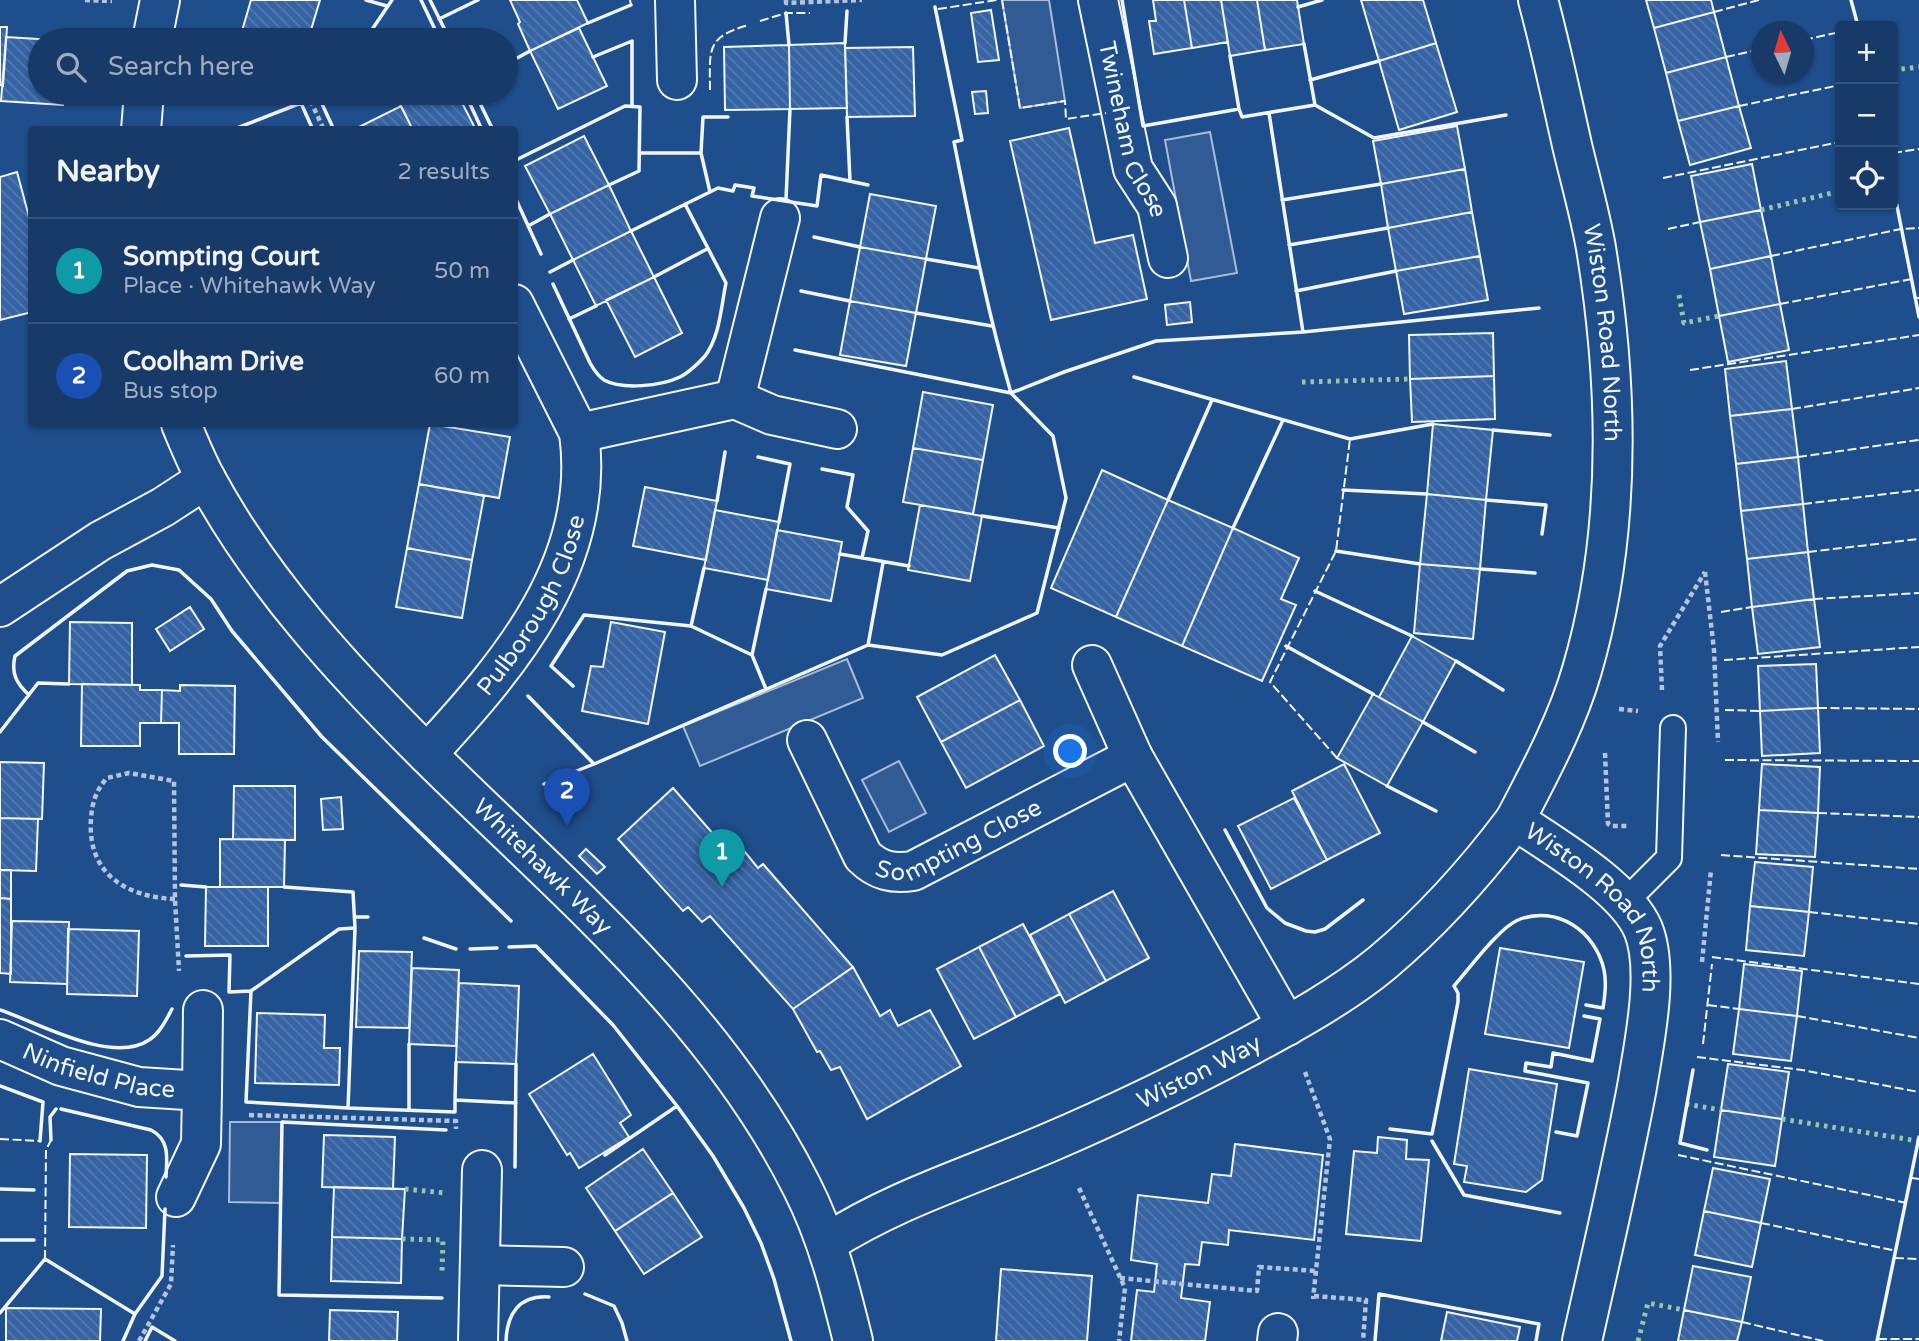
<!DOCTYPE html>
<html lang="en">
<head>
<meta charset="utf-8">
<style>
	:root { --surface:#173a69; --page:#20416f; --text:#f1f3f6; --muted:#9eadc0; --line:#36547d; --accent:#ffb74d }
	body { margin:0; font-family:"Varela Round",sans-serif; background:var(--page); color:var(--text) }
	.controls { position:absolute; right:21px; top:21px; display:grid; overflow:hidden; border-radius:7px; box-shadow:0 2px 5px #0004 }
	.controls button { width:63px; height:63px; display:grid; place-items:center; padding:0; border:0; border-bottom:2px solid var(--line); background:var(--surface); color:var(--text); font:35px sans-serif }
	.compass { position:absolute; left:1751px; top:21px; width:63px; height:63px; border-radius:50%; background:var(--surface); box-shadow:0 2px 5px #0004; rotate:355deg }
	.you { position:absolute; left:1071px; top:752px; width:24px; height:24px; margin:-18px; border:5px solid #fff; border-radius:50%; background:#1a73e8; box-shadow:0 0 0 10px #1a73e833 }
	.badge { display:grid; place-items:center; width:46px; height:46px; border-radius:50%; background:var(--accent); color:#fff; font-size:23px; font-weight:700 }
	.pin { position:absolute; translate:-50% -58px; filter:drop-shadow(0 2px 4px #0008) }
	.pin::after { content:''; position:absolute; top:37px; width:24px; height:21px; background:inherit; clip-path:polygon(0 0,100% 0,50% 100%) }
	.list { margin:0; padding:0; list-style:none }
	h2 { display:flex; justify-content:space-between; align-items:center; height:91px; margin:0; padding:0 28px; font-size:30px }
	h2 small { font-size:23px; font-weight:400; color:var(--muted) }
	.list li { display:grid; grid-template-columns:46px 1fr auto; gap:21px; align-items:center; box-sizing:border-box; height:105px; padding:0 28px; border-top:2px solid var(--line) }
	.list b { display:block; font-size:26px; white-space:nowrap }
	.list p { margin:0; font-size:23px; white-space:nowrap; color:var(--muted) }
	.list em { font-size:23px; font-style:normal; color:var(--muted) }
	.icon { flex:none; width:38px; height:38px; fill:none; stroke:currentColor; stroke-width:2; stroke-linecap:round; stroke-linejoin:round }
	.map { position:relative; flex:none; width:1919px; height:1341px; overflow:hidden }
	.search { position:absolute; background:var(--surface); box-shadow:0 2px 5px #0004; left:28px; top:28px; width:490px; height:77px; display:flex; align-items:center; gap:18px; box-sizing:border-box; padding:0 24px; border-radius:38px; color:var(--muted); font-size:26px }
	.panel { position:absolute; background:var(--surface); box-shadow:0 2px 5px #0004; left:28px; top:126px; width:490px; height:301px; border-radius:7px }
	.map>svg:first-child { display:block }
</style>
</head>
<body>
<div class="map">
<svg width="1919" height="1341" viewBox="0 0 1919 1341">
	<defs>
		<pattern id="building-back-hatch" width="6" height="6" patternUnits="userSpaceOnUse" patternTransform="scale(1.75)"><rect width="6" height="6" fill="#3563a3"/><path d="M-1 5l2 2M0 0l6 6M5-1l2 2" fill="none" stroke="#537ab1"/></pattern>
	</defs>
	<rect width="100%" height="100%" fill="#1f4e8c"/>
	<path fill="#305b95" stroke="#a8bbd7" stroke-width="2" d="M1002,0h47l16,101 -45,7z
		M1210,132l27,141 -46,8 -26,-141z
		M847,659l16,39 -163,68 -17,-40z
		M899,761l27,52 -37,19 -27,-52z
		M230,1122h52l-1,81 -52,-1z"/>
	<path fill="url(#building-back-hatch)" stroke="#f2f6ff" stroke-width="2" d="M251,0h69l-12,40h-38l-28,-9z
		M510,0h67l11,23 -58,28 -12,-27 2,-2z
		M1153,0h31l8,48 -38,6 -5,-33h7z
		M1184,0h37l7,42 -36,6z
		M1221,0h36l8,50 -35,6z
		M1257,0h40l7,44 -39,6z
		M1361,0h62l13,43 -57,18z
		M1646,0h65l3,12 -60,16z
		M991,10l8,50 -21,2 -7,-49z
		M1714,12l12,45 -60,16 -12,-45z
		M0,27h7l-4,59 -3,-1z
		M579,28l28,58 -49,23 -28,-58z
		M6,37l48,3h-14v53h24l-1,12 -62,-4z
		M845,43l2,65 -57,1 -1,-64z
		M1436,43l21,69 -58,18 -20,-69z
		M789,45l1,64 -65,1 -1,-63z
		M913,47l2,69 -68,1 -2,-69z
		M1726,57l13,49 -61,15 -12,-48z
		M986,91l2,22 -13,1 -3,-22z
		M394,93h63l19,37h-63z
		M401,106l12,24h-60z
		M1739,106l12,42 -61,17 -12,-44z
		M1457,126l8,43 -84,15 -8,-43z
		M1069,128l26,115 38,-8 14,64 -96,21 -41,-179z
		M584,136l25,49 -59,29 -25,-48z
		M1752,164l9,46 -61,12 -9,-46z
		M1465,169l7,43 -84,16 -7,-44z
		M17,172l15,56v84l-32,8v-143z
		M609,185l22,46 -58,29 -23,-46z
		M870,194l66,12 -10,53 -66,-12z
		M1761,210l10,46 -61,13 -10,-47z
		M1472,212l8,44 -84,15 -8,-43z
		M631,231l23,46 -58,29 -23,-46z
		M860,247l66,12 -10,54 -66,-12z
		M1480,256l8,44 -84,14 -8,-43z
		M1771,256l9,48 -61,12 -9,-47z
		M654,277l28,56 -47,24 -29,-57z
		M850,301l66,12 -10,53 -66,-11z
		M1190,302l2,20 -25,3 -2,-20z
		M1780,304l9,46 -61,12 -9,-46z
		M1493,333l1,43 -84,3 -1,-44z
		M1786,361l6,48 -62,7 -5,-47z
		M1494,376l1,43 -83,3 -2,-43z
		M923,392l70,13 -10,55 -70,-12z
		M1792,409l6,48 -62,7 -6,-48z
		M430,424l80,13 -11,61 -80,-14z
		M1433,424l60,6 -7,70 -59,-6z
		M913,448l70,12 -10,54 -70,-12z
		M1798,457l5,47 -62,7 -5,-47z
		M1102,470l66,30 -52,117 -65,-29z
		M419,484l65,12 -12,64 -65,-12z
		M645,487l72,14 -11,59 -73,-14z
		M1427,494l59,6 -6,69 -60,-5z
		M1168,500l65,28 -51,118 -66,-29z
		M1803,504l5,48 -61,7 -6,-48z
		M920,505l62,11 -12,65 -62,-11z
		M715,510l64,12 -11,58 -64,-12z
		M1233,528l66,30 -18,41 15,6 -34,76 -80,-35z
		M777,530l65,12 -11,59 -65,-12z
		M407,548l65,12 -10,58 -66,-11z
		M1808,552l6,47 -62,8 -5,-48z
		M1420,564l60,5 -7,70 -59,-6z
		M1814,599l6,48 -62,7 -6,-47z
		M190,607l14,22 -34,22 -14,-22z
		M70,622l62,1v62l-63,-1z
		M611,622l54,10 -17,92 -66,-13 9,-45 12,1z
		M1412,636l44,25 -33,61 -44,-25z
		M995,655l25,45 -79,42 -24,-45z
		M1816,664l2,44 -58,3 -2,-45z
		M82,684l58,1v5h22l-1,33h-21v23h-59z
		M180,685l55,1 -1,68h-55v-31h-18l1,-33 18,1z
		M1373,694l50,28 -36,64 -50,-28z
		M1020,700l24,46 -78,42 -25,-46z
		M1818,708l2,45 -58,3 -2,-45z
		M0,762l44,1 -2,56 -42,-1z
		M1344,764l36,69 -53,27 -35,-69z
		M1762,764l58,3 -2,46 -59,-3z
		M234,786h61v54l-62,-1z
		M673,788l63,72 9,-8 13,16 5,-4 90,103 -60,42 -83,-93 -8,6 -14,-15 -5,4 -65,-72z
		M341,797l2,32 -20,1 -2,-31z
		M1294,798l33,62 -56,29 -33,-63z
		M1759,810l59,3 -3,44 -59,-3z
		M0,818l38,1 -2,52 -36,-1z
		M220,839l65,1 -1,47h-64z
		M586,849l19,18 -8,7 -18,-18z
		M1755,862l58,5 -4,45 -59,-6z
		M0,870h11v29l-11,-1z
		M206,887h62v59h-63z
		M1113,891l36,67 -43,23 -37,-67z
		M0,898l11,1v75l-11,-1z
		M1750,906l59,6 -5,44 -58,-6z
		M1069,914l37,67 -41,22 -35,-68z
		M12,921l57,1 -2,62 -57,-2z
		M1023,924l37,70 -44,23 -37,-70z
		M68,929l71,2 -2,65 -70,-2z
		M979,947l37,70 -42,22 -37,-70z
		M1500,948l84,14 -15,86 -84,-14z
		M359,951l53,1 -3,76 -53,-1z
		M1744,964l58,7 -5,45 -58,-7z
		M853,967l27,49 10,-6 8,16 32,-16 31,56 -94,53 -27,-52 -9,3 -11,-19 -3,1 -24,-43z
		M412,968l47,2 -3,76 -47,-2z
		M459,983l60,3 -3,78 -60,-2z
		M1739,1009l58,7 -6,45 -58,-7z
		M257,1013l68,2 -1,33h16l-1,37 -84,-2z
		M593,1054l38,61 -11,8 9,14 -50,31 -9,-15 -3,2 -38,-61z
		M1728,1064l61,8 -7,47 -61,-9z
		M1469,1069l88,15 -15,96 -16,12 -62,-10 3,-16 -13,-2z
		M1721,1110l61,9 -7,47 -61,-9z
		M324,1135l71,2 -2,52 -71,-2z
		M1378,1137l29,3 -1,19 23,1 -8,81 -75,-7 8,-83 23,2z
		M1235,1144l88,11 -9,85 -85,-10 -1,15 -26,-3 -3,23 -14,-1 -4,34 29,4 -5,39h-74l6,-51 17,2 3,-28 -26,-4 7,-65 70,8 4,-29 19,2z
		M643,1149l30,44 -58,38 -29,-43z
		M70,1154l77,1 -1,73 -77,-1z
		M1713,1168l57,11 -9,44 -57,-12z
		M334,1187l71,2 -3,50 -70,-2z
		M673,1193l29,44 -58,37 -29,-43z
		M1704,1211l57,12 -9,44 -57,-12z
		M332,1237l70,2 -1,44 -70,-2z
		M1693,1266l58,11 -9,45 -58,-12z
		M1001,1269l91,7 -5,65h-91z
		M6,1308l95,1 -1,32h-94z
		M330,1310l68,2 -1,29h-68z
		M1684,1310l58,12 -5,19h-59z
		M1447,1312l73,15 -3,14h-76z"/>
	<g fill="none" stroke-linecap="round" stroke-linejoin="round">
		<g stroke="#f2f6ff" stroke-width="28">
			<path id="service" d="M1625,902l44,-44 4,-130"/>
		</g>
		<g stroke="#f2f6ff" stroke-width="42">
			<g id="minor">
				<path d="M675,0l2,80"/>
				<path id="s1" d="M1098,0l35,169 24,37 11,52"/>
				<path id="s2" d="M1538,0c13,48 23,96 34,145 8,34 18,69 24,103 23,140 26,285 -14,422 -15,52 -42,102 -67,150 38,26 110,67 128,109 17,41 1,115 -6,158 -16,85 -36,169 -55,254"/>
				<path d="M152,40l8,-40"/>
				<path d="M141,130l3,-37"/>
				<path d="M735,399l45,-181"/>
				<path id="s3" d="M181,424c8,19 16,39 26,57 56,103 139,193 222,275 134,133 287,258 373,431 25,49 38,101 51,154"/>
				<path d="M579,433l156,-34 37,16 65,14"/>
				<path d="M0,607l100,-66 63,-34 43,-28"/>
				<path d="M1092,665l41,92"/>
				<path id="s4" d="M807,740l56,116c15,15 30,18 50,15l220,-114 154,269"/>
				<path id="s5" d="M427,754c82,-89 170,-191 152,-321l-65,-129"/>
				<path id="s6" d="M0,1039l61,27 78,21 63,4 -1,53 -25,53"/>
				<path d="M202,1091l1,-81"/>
				<path id="s7" d="M827,1243c68,-44 147,-68 221,-100 68,-29 134,-61 200,-96 46,-25 94,-51 134,-84 50,-42 94,-91 133,-143"/>
				<path d="M482,1265l82,2"/>
				<path d="M478,1341l4,-171"/>
				<path d="M1277,1341l1,-8"/>
			</g>
		</g>
		<path stroke="#b3c4dc" stroke-width="4.5" stroke-dasharray="5 3.5" stroke-linecap="butt" d="M85,0l27,1
			M786,0v3l76,-3
			M307,93l17,37
			M1705,572l9,78 4,92
			M1662,690l-2,-44 45,-74
			M1619,709l19,2
			M1605,753l3,71 3,2h17
			M175,899c-50,-2 -88,-26 -84,-80 1,-16 5,-29 16,-41l22,-5 45,8 1,118 4,72
			M1702,962l9,-92
			M1305,1072l25,67 -17,160
			M249,1115l207,6v8
			M1079,1188l46,100 -6,53
			M1120,1278l137,13 2,-24 57,4
			M1314,1296l52,4 -3,41
			M139,1341l32,-57 2,-39"/>
		<use href="#service" stroke="#1f4e8c" stroke-width="24"/>
		<use href="#minor" stroke="#1f4e8c" stroke-width="38"/>
		<path stroke="#97c8a6" stroke-width="5" stroke-dasharray="3.5 5" stroke-linecap="butt" d="M1893,70l26,-3
			M1761,210l79,-19
			M1679,295l5,28 35,-7
			M1302,382l108,-3
			M1686,1104l35,6
			M1782,1119l136,22
			M405,1189l40,4
			M402,1239l41,1 -1,32
			M1638,1341l10,-38 36,7"/>
		<path stroke="#f2f6ff" stroke-width="2" stroke-dasharray="9 3.5" stroke-linecap="butt" d="M630,0l1,5
			M1002,0l18,108 45,-7 1,18 40,-6
			M938,9l59,-9
			M1714,12l45,-12
			M760,21l26,-8h24
			M1804,40l36,-8
			M1726,57l36,-8
			M710,90c0,-40 -5,-53 39,-65
			M1739,106l101,-21
			M1893,153l26,-4
			M1663,178l177,-36
			M1668,229l32,-7
			M1771,256l130,-27 18,-1
			M1916,298h3
			M1780,304l132,-25
			M1690,370l229,-35
			M1792,409l127,-21
			M1798,457l121,-17
			M1803,504l116,-14
			M1808,552l111,-13
			M1814,599l105,-6
			M1721,612l31,-5
			M1724,660l195,-13
			M1818,708l101,1
			M1725,710l35,1
			M1337,758l-67,-76 66,-131 14,-112
			M1725,760l194,1
			M1818,813l101,4
			M1721,855l198,14
			M1809,912l110,12
			M1712,957l207,27
			M1708,1005l31,4
			M1797,1016l122,22
			M1703,1044l9,-80
			M1697,1057l105,13 117,22
			M0,1139l40,2
			M1678,1155l229,48
			M1912,1178l7,1
			M1761,1223l136,28
			M1895,1258l24,1
			M45,1259l1,-109 5,-10
			M1742,1322l81,19
			M1878,1339h41"/>
		<path stroke="#f2f6ff" stroke-width="3.5" d="M366,0l21,6
			M421,0l19,40
			M430,0l20,40
			M1122,0l21,126 96,-17 3,8 73,-12 -11,-61
			M1851,0l7,26
			M1298,7l24,-7
			M786,13l3,32
			M439,19l39,-19
			M588,23l43,-18
			M369,40l-2,-3 25,-37
			M845,43l2,-32
			M1230,56l9,53
			M593,57l39,-16v65
			M506,64l24,-13
			M1310,80l69,-19
			M317,93l17,37
			M465,93l17,37
			M475,93l18,37
			M1315,105l59,33 132,-23
			M1269,113l34,219
			M847,117l3,64
			M232,130l69,-27 12,27
			M640,153h61
			M514,161l111,-55 15,1 -1,64 -30,14
			M1893,186l26,131
			M710,192l-9,-39 2,-36h25
			M514,195l27,59
			M786,199l4,-90
			M1282,200l99,-16
			M528,226l22,-12
			M631,231l87,-43 15,3 2,-6 19,3 -2,8 65,10 4,-31 47,10
			M814,237l46,10
			M1289,245l99,-17
			M926,259l53,9
			M550,272l23,-12
			M654,277l53,-28
			M553,284l37,79c4,7 8,13 14,17 18,10 57,6 76,-3 8,-4 19,-14 25,-21 15,-20 16,-49 21,-73l-41,-79
			M801,291l49,10
			M1296,291l100,-20
			M916,313l76,13
			M569,319l27,-13
			M795,350l216,43c-24,-83 -40,-166 -57,-251l8,-2 -27,-133
			M1134,377l216,62 83,-15
			M1493,430l57,5
			M758,457l32,7 -11,58
			M822,469l31,6 -6,32 21,24 -6,27
			M1343,490l84,4
			M1168,500l44,-100
			M1486,500l60,5 -4,29
			M717,501l8,-49
			M982,516l77,12
			M1233,528l50,-108
			M1336,551l84,13
			M840,554l69,12
			M1480,569l55,4
			M1315,591l97,45
			M691,626l13,-58
			M868,645l15,-82
			M1286,646l87,48
			M752,655l14,-66
			M1456,661l47,29
			M573,686l-22,-20 33,-51 107,11 61,29 14,34
			M29,695c-13,-12 -18,-22 -14,-39l112,-85 25,-6 27,5 32,29 21,32 90,106 189,184
			M528,696l66,68
			M1423,722l52,30
			M0,732l38,-49 31,1
			M544,784l50,-20 274,-119 74,10 95,-42 29,-115 -13,-62 -42,-43 53,-21 92,-31 147,-9 236,-24
			M1387,786l49,25
			M1225,830l42,78 18,15 21,8 9,1 10,-3 38,-29
			M181,885l25,2
			M284,887l69,5 2,36 -7,180 107,4v-12l61,3
			M356,917h12
			M424,938l32,11
			M509,947l27,-1 77,79 64,81 36,50 31,52 17,35 13,36 17,62
			M470,949l27,-1
			M186,956l44,-1 -1,37 22,-1 -5,111 102,6
			M251,991l88,-62 16,-1
			M0,1010c39,13 112,55 149,30 11,-7 17,-20 23,-31
			M1693,1070l-13,73 27,7
			M0,1086l43,16 -3,39
			M455,1100l1,-38
			M61,1109l90,21c19,10 16,28 15,47
			M409,1110v-66
			M1390,1129l42,5 26,-132v-9l-4,-7c15,-17 45,-58 64,-66 39,-16 78,12 86,50 3,13 1,26 -1,38l-17,-3
			M1556,1132l21,4 11,-53 -63,-12 1,-8 25,4 2,-14 39,8 8,-42 -16,-3
			M51,1140l-1,-23 6,-8
			M1432,1141l32,54 96,18
			M605,1155l72,-49
			M515,1167l1,-103
			M0,1189l34,1
			M0,1240h34
			M585,1294l29,12 8,17 5,18
			M442,1298l-163,-3 3,-173 164,8
			M0,1313l45,-54 90,55
			M123,1341l12,-27 27,-38 3,-67
			M145,1341l7,-14 23,14
			M506,1341c1,-27 13,-46 43,-44
			M1375,1341l4,-47 160,30 -3,17
			M1877,1341l42,-204"/>
	</g>
	<g text-anchor="middle" stroke-width="5" stroke-linejoin="round" paint-order="stroke">
		<g font-size="24" fill="#f2f6ff" stroke="#1f4e8c">
			<text dy="8" stroke="none"><textPath href="#s1" startOffset="135">Twineham Close</textPath></text>
			<text dy="8" stroke="none"><textPath href="#s2" startOffset="340">Wiston Road North</textPath></text>
			<text dy="8" stroke="none"><textPath href="#s5" startOffset="184">Pulborough Close</textPath></text>
			<text dy="8" stroke="none"><textPath href="#s4" startOffset="236">Sompting Close</textPath></text>
			<text dy="8" stroke="none"><textPath href="#s3" startOffset="576">Whitehawk Way</textPath></text>
			<text dy="8" stroke="none"><textPath href="#s2" startOffset="970">Wiston Road North</textPath></text>
			<text dy="8" stroke="none"><textPath href="#s6" startOffset="105">Ninfield Place</textPath></text>
			<text dy="8" stroke="none"><textPath href="#s7" startOffset="410">Wiston Way</textPath></text>
		</g>
	</g>
</svg>
<div class="controls">
<button>+</button>
<button>−</button>
<button><svg class="icon" aria-label="locate" viewBox="0 0 24 24"><circle cx="12" cy="12" r="6"/><path d="M12 2v4M12 18v4M2 12h4M18 12h4"/></svg></button>
</div>
<svg class="compass" viewBox="-18 -18 36 36"><path d="M0-13l5 13h-10z" fill="#e53935"/><path d="M0 13l5-13h-10z" fill="#9eadc0"/></svg>
<div class="you"></div>
<div class="pin badge" style="left:722px;top:887px;background:#0f9aa8">1</div>
<div class="pin badge" style="left:567px;top:826px;background:#1a4fb4">2</div>
<div class="search"><svg class="icon" aria-label="search" viewBox="0 0 24 24"><circle cx="10" cy="10" r="6"/><path d="M15 15l6 6"/></svg>Search here</div>
<section class="panel">
<h2>Nearby<small>2 results</small></h2>
<ul class="list">
<li><span class="badge" style="background:#0f9aa8">1</span><div><b>Sompting Court</b><p>Place · Whitehawk Way</p></div><em>50 m</em></li>
<li><span class="badge" style="background:#1a4fb4">2</span><div><b>Coolham Drive</b><p>Bus stop</p></div><em>60 m</em></li>
</ul>
</section>
</div>
</body>
</html>
